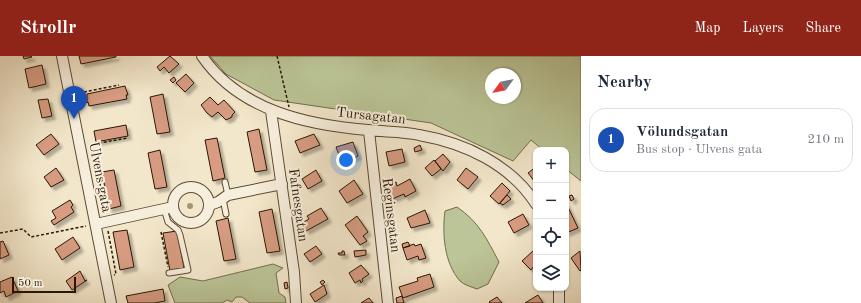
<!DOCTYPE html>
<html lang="en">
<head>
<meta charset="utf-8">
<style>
	:root { --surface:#fff; --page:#f6f6f7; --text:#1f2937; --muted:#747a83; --line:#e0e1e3; --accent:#8f2418 }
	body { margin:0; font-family:"Old Standard TT",serif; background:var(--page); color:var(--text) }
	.controls { position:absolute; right:12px; bottom:12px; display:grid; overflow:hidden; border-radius:8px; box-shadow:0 1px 3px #0004 }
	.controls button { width:36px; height:36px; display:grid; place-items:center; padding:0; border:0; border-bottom:1px solid var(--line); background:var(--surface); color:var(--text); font:20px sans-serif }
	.compass { position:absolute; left:485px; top:12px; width:36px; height:36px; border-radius:50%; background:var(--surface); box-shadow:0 1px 3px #0004; rotate:237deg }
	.scale { position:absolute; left:12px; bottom:10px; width:64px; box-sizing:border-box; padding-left:4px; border:2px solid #2a1702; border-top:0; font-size:11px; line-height:14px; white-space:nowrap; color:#2a1702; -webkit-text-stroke:3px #f7efdd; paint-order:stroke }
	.you { position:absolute; left:346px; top:104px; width:14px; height:14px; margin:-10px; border:3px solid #fff; border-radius:50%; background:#1a73e8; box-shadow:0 0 0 6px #1a73e833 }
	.badge { display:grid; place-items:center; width:26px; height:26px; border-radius:50%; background:var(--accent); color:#fff; font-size:13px; font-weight:700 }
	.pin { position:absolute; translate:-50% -33px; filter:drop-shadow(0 1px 2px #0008) }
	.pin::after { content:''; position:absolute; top:21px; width:14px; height:12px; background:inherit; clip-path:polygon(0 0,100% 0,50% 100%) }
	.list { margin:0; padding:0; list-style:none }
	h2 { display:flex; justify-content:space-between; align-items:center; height:52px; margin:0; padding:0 16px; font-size:17px }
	h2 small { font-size:13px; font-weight:400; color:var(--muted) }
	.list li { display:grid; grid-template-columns:26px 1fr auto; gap:12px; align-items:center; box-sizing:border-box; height:64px; margin:0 8px 8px; padding:0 8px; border:1px solid var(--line); border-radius:16px }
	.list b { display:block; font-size:15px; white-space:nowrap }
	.list p { margin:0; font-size:13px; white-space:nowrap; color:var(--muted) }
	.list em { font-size:13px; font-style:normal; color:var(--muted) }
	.icon { flex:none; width:22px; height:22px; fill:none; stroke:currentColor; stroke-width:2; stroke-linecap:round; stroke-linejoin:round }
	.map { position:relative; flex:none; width:581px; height:247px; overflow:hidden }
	header { display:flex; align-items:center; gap:24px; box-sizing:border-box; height:56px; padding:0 20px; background:var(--accent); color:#fff }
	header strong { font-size:19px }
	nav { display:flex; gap:22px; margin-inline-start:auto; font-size:14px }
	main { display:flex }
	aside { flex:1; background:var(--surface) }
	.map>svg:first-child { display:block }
</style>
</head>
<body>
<header>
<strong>Strollr</strong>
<nav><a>Map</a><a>Layers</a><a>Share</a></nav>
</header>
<main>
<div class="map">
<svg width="581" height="247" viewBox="0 0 581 247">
	<defs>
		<filter id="shadow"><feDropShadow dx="3.5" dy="3.5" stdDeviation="1" flood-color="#0004"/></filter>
	</defs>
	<rect width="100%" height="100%" fill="#f3e7cb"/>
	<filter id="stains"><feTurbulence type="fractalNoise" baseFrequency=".005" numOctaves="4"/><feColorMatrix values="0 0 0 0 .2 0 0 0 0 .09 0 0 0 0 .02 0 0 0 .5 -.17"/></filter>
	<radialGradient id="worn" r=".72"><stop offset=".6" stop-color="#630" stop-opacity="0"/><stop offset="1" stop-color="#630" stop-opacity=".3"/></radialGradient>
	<path fill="#bbc597" stroke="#726e4c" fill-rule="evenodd" d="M210,0h371v125l-15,-12v-19h-23l-12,-10 -18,21 -82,-38 -157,-23 -48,-26zM491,18h24v24h-24z
		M457,151c22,15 30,32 42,55l-11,22 -11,5c-5,-2 -13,-4 -17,-8 -16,-18 -18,-48 -15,-70z
		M273,208l10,4 -7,5 3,20 6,4 1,6h-36l-8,-6h-6l-4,5 -5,-2 -5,3h-47l-7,-18 12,-8 23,4z"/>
	<path fill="#d79c82" stroke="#2a1702" filter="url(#shadow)" d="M23,0h8l1,1 -8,2z
		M79,0h37v1l-35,7z
		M170,0l9,8 -10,9 -5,-6 -4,4 -3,-4z
		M42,9l4,19 -17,4 -4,-19z
		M186,18l8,9 -9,9 -9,-9z
		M174,21l2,3 -3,3 -3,-3z
		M125,30l3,9h-2l1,4 -38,7 -1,-4 -1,1v-9z
		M163,38l7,38 -13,2 -7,-37z
		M210,41l8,8 6,-5 11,12 -3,3v2l-6,3 -8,-8 -6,5 -5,-4 -6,-8z
		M48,43l4,17 -10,2 -4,-18z
		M126,69l2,11 -32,6 -2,-11z
		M259,73l8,41 -12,2 -8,-40z
		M51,78l8,10 -15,11 -8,-10z
		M314,78l6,11 -20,8 -5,-12z
		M217,82l8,40 -12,3 -8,-41z
		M353,86l5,14 -16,7 -6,-16z
		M420,89l2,5 -7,2 -1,-4z
		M402,93l3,13 -16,4 -3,-14z
		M160,94l7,37 -12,2 -7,-36z
		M443,98l7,8 -7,9 -8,-10z
		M434,104l7,9 -9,7 -7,-8z
		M536,111v15h-1l-7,-9z
		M56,112l8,12 -13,7 -7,-10z
		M466,112l12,9 -10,12 -11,-9z
		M114,114l7,36 -12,3 -7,-37z
		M316,114l6,11 -14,8 -6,-10z
		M410,123l6,12 -11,6 -1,-3 -12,5 -5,-12 9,-5 1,4z
		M354,124l9,14 -16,9 -8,-12z
		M502,127l8,8 -11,13 -9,-8z
		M507,139l4,4 -8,6 -3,-2z
		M572,139l2,4 -3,2 -2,-5z
		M70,144l3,5 -2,2 3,5 -20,13 -3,-4 5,-3 -4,-7z
		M566,147l12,25 -12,5z
		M321,152l7,11 -22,12 -4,-8 7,-4 -2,-3z
		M272,153l8,42 -13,2 -8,-41z
		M425,154l5,13 -19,5 -4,-10z
		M523,158l6,11 -15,8 -6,-11z
		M357,160l11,16 -5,4 4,5 -7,4 -15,-20z
		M228,162l8,41 -12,2 -8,-40z
		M127,174l7,37 -14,3 -7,-38z
		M177,175l7,37 -14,3 -7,-38z
		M73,181l7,11 -18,12 -7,-11z
		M3,185l6,14 -9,4v-17z
		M408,186l2,4 -7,2 -1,-4z
		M414,188l1,2 6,-2 5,14 -7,2 -1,-4 -11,4 -4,-12z
		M316,190l6,8 -12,8 -6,-8z
		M366,194v5l-11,2 -1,-6z
		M342,195h2l1,4h-6l-1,-2h4z
		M533,195l3,3v9l-5,7 -9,-9z
		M580,195l1,19 -1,1 -9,-13z
		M361,209l8,9 -7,5 1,2 -2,2 -1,-3 -5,3 -6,-10z
		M80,215l5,10 2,-1 -15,10 -6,-9z
		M430,218l4,13 -31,11 -4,-11 19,-6 -1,-3z
		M12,221l6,14 -12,6 -2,-6 -4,2v-11z
		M323,224l2,2 -3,3 -2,-3z
		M287,226l1,6 -3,1 -1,-6z
		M324,229l3,9 -12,8 -5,-8z
		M163,233l2,12 -11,2h-26l-2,-7z
		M538,239l5,8h-18z
		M402,240l2,7h-7l-1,-5z
		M497,241l5,6h-12l-1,-1z
		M369,242l4,5h-12z"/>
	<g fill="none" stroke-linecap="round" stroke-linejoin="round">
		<g stroke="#5c4b34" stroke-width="7">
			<path id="lane" d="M225,126l3,13
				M223,143l3,15
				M164,153l4,13 10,8 2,5 8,35 -19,3"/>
		</g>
		<g stroke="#5c4b34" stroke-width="12">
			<path id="street" d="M62,0l49,247
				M202,0c37,54 104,69 166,74 17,2 34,1 51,5 46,8 91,29 117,69
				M271,55l23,161 2,31
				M369,75l19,172
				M173 149a18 18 0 1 1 36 0a18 18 0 1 1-36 0Z
				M210,149l8,-3 10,-7 54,-11
				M96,168l77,-17
				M559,247v-15"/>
		</g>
		<path stroke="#2a1702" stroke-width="1.5" stroke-dasharray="3 2" stroke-linecap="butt" d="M277,0l12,51
			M79,37l40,-8
			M89,89l38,-7
			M94,117l4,-1 7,41
			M108,175l8,43 -2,1
			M161,176l7,35
			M0,177l23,-4 8,8 55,-11"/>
		<use href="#lane" stroke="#f7efdd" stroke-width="5"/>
		<use href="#street" stroke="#f7efdd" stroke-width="10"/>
	</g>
	<circle fill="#a09679" cx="190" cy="150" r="3"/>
	<g text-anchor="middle" stroke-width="4" stroke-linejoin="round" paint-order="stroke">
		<g font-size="14" fill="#2a1702" stroke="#f7efdd">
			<text transform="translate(371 59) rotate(6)" y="5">Tursagatan</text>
			<text transform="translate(101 121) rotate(79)" y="5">Ulvens gata</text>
			<text transform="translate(299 149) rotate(82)" y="5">Fafnesgatan</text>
			<text transform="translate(392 159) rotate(83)" y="5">Reginsgatan</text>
		</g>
	</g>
	<rect width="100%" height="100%" filter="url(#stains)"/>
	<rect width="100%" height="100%" fill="url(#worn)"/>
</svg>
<div class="controls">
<button>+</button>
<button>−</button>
<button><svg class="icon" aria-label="locate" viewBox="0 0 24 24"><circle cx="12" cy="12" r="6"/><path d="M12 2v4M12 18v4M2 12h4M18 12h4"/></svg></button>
<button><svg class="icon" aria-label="layers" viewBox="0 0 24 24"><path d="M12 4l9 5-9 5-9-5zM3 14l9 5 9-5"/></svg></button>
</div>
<svg class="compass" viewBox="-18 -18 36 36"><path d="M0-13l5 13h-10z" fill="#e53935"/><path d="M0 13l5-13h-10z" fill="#747a83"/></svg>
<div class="scale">50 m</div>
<div class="you"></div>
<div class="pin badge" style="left:74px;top:63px;background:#1a4fb4">1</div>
</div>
<aside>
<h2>Nearby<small></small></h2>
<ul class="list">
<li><span class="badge" style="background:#1a4fb4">1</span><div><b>Völundsgatan</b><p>Bus stop · Ulvens gata</p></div><em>210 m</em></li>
</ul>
</aside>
</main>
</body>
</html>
